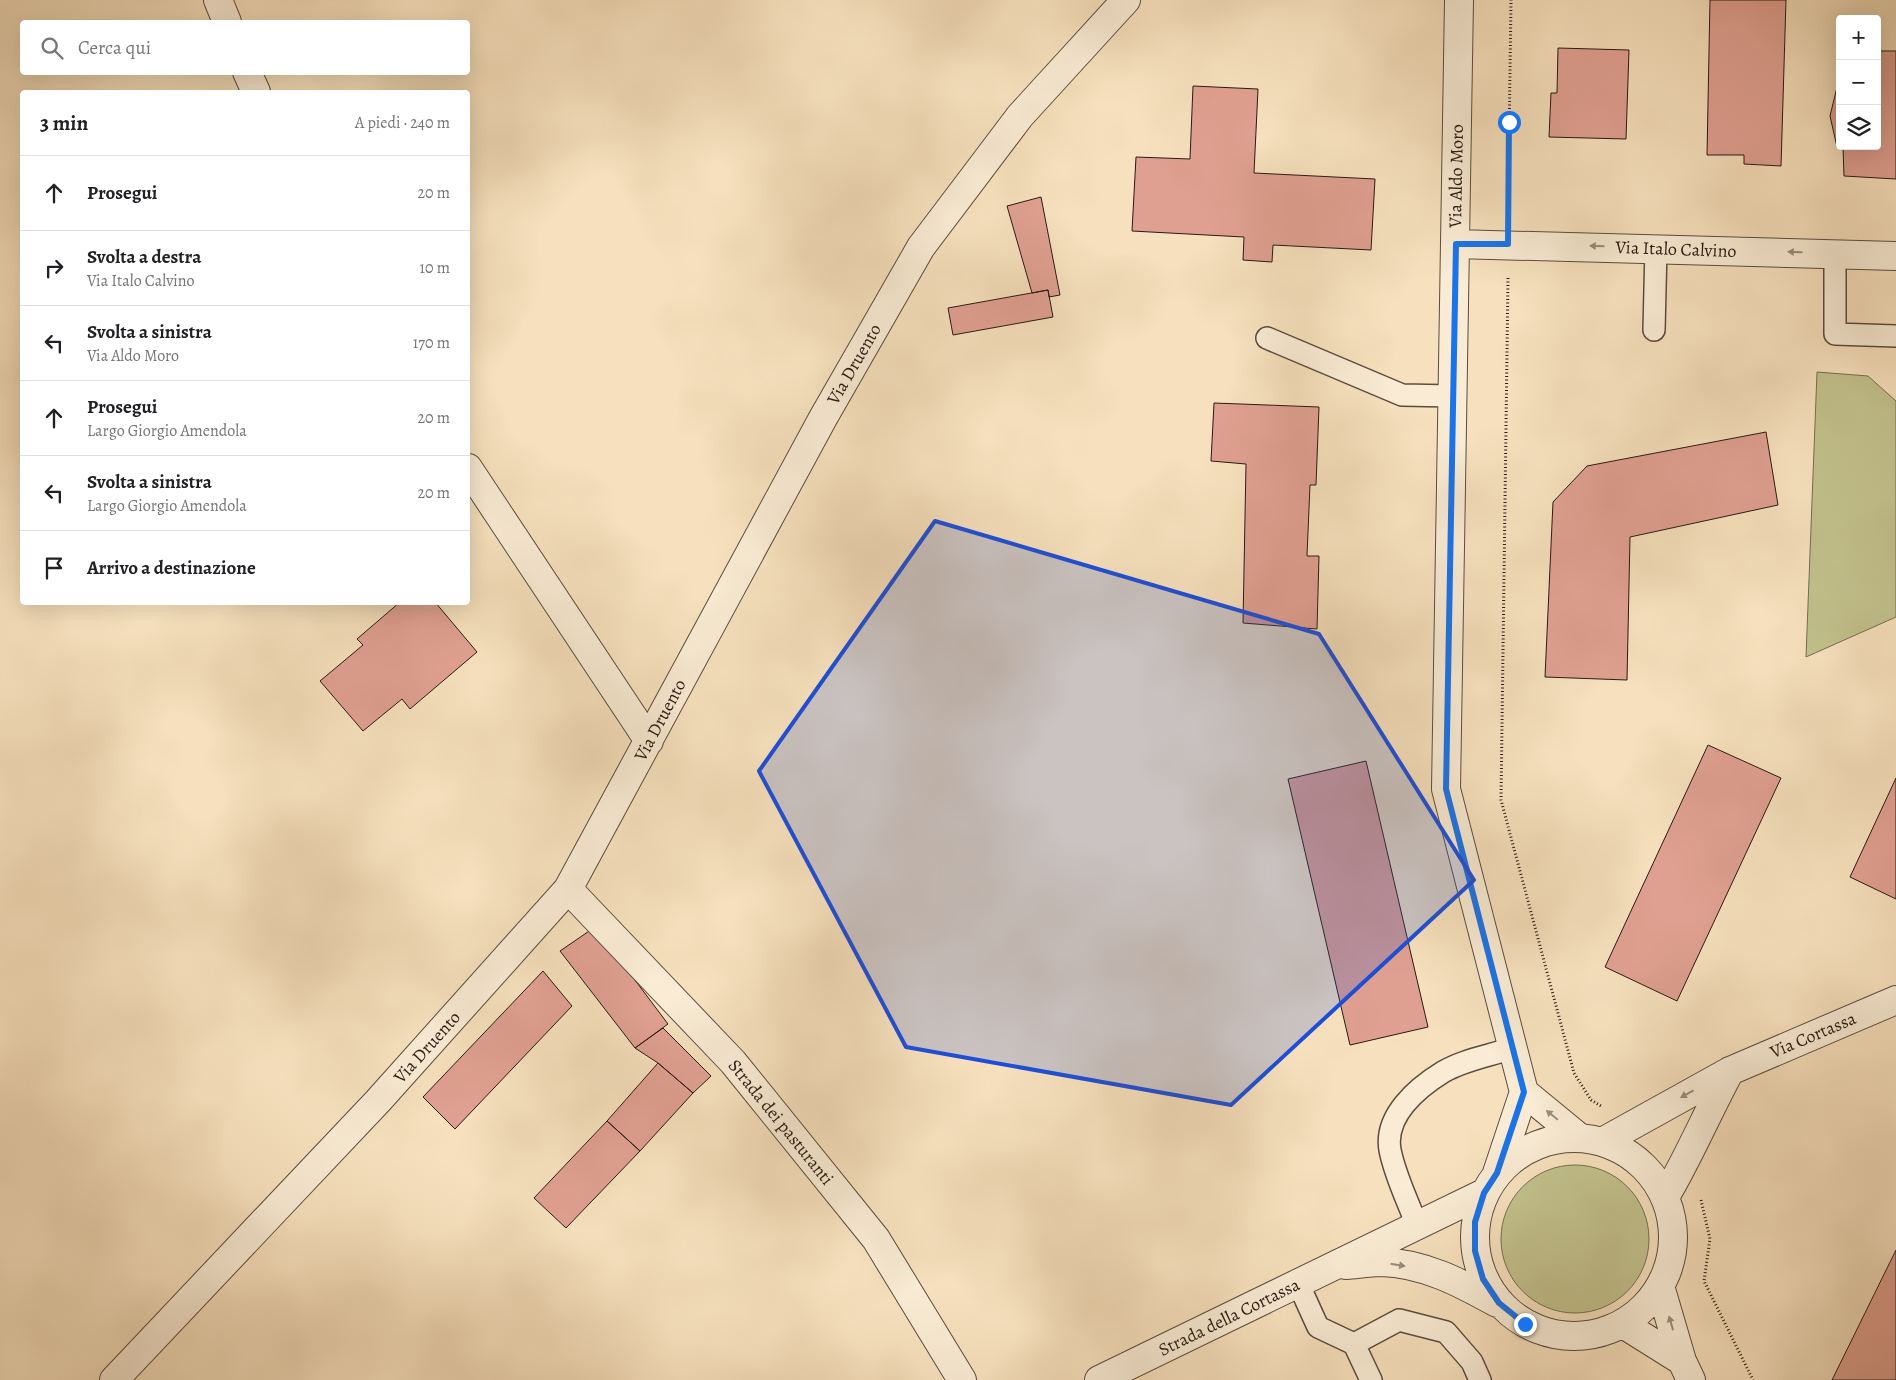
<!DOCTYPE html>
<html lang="it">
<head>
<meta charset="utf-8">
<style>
	:root { --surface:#fff; --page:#f2f2f2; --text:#202124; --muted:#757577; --line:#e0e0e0 }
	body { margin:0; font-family:Alegreya,serif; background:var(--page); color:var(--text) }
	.controls { position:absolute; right:15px; top:15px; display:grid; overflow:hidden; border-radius:5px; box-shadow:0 5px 20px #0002 }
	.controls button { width:45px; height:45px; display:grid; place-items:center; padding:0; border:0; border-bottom:1px solid var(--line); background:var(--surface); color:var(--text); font:25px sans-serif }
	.stop { position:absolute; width:15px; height:15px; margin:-11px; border:4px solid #1a73e8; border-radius:50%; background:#fff }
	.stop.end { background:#1a73e8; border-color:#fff; box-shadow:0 1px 5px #0008 }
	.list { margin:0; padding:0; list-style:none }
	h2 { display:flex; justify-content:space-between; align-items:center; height:65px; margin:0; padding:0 20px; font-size:21px }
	h2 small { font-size:16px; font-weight:400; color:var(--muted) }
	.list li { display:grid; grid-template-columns:32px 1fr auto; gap:15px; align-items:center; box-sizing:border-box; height:75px; padding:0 20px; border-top:1px solid var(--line) }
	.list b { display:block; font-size:19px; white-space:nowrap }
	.list p { margin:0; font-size:16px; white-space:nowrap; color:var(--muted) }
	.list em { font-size:16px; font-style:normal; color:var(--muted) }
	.icon { flex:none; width:28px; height:28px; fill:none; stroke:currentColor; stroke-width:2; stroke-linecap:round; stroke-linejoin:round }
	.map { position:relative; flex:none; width:1896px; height:1380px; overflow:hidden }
	.search { position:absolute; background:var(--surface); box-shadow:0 5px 20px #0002; left:20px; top:20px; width:450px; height:55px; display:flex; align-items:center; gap:12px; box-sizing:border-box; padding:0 18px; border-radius:5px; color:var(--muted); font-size:19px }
	.panel { position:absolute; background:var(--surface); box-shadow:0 5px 20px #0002; left:20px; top:90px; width:450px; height:515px; border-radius:5px }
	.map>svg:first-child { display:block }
</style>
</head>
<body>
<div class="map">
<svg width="1896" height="1380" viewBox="0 0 1896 1380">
	<rect width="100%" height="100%" fill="#f6e0bd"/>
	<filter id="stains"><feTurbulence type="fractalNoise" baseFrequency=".004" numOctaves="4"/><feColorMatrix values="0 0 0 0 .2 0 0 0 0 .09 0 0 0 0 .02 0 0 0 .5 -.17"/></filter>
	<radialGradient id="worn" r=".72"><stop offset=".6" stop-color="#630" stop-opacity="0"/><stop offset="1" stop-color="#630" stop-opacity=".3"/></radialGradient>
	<path fill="#c2c18d" stroke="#766e50" d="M1817,372l51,4 28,25v216l-90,40z
		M1501 1239a74 74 0 1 1 148 0a74 74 0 1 1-148 0Z"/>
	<path fill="#e0a091" stroke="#291a14" d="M1710,0h76l-5,166 -37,-2v-9h-37z
		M1558,48l71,2 -3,89 -77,-2 2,-44h6z
		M1877,51h19v128l-52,-3 -1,-29h-6l-7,-31 8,-33h2v63h37z
		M1193,86l65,3 -4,84 121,6 -4,71 -98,-5 -1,17 -29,-2 1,-23 -112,-6 4,-74 54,2z
		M1041,197l19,98 -11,2 -1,-7 -16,3 -25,-87z
		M1048,290l5,27 -100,18 -5,-27z
		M1214,403l105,4 -3,78h-6l-3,71h12l-2,73 -74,-6 3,-159 -35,-3z
		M1766,432l12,73 -148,32 -3,143 -82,-3 8,-175 34,-36z
		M400,602h35l42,50 -67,57 -8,-10 -39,32 -43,-50 43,-36 -6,-6z
		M1708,745l73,33 -104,223 -72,-34z
		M1366,761l62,266 -78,18 -62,-266z
		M1896,778v121l-46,-22z
		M595,927l73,97 -33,24 -75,-97z
		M543,971l29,35 -117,123 -32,-32z
		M663,1028l48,48 -18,17 -35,-30 -23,-15z
		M658,1063l35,30 -53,58 -33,-30z
		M607,1121l33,30 -74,77 -32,-30z
		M1896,1250v130h-64z"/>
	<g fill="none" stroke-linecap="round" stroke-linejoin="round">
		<g stroke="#5c4c3e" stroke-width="24">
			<path id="lane" d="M1835,254v80l61,2
				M1654,330l2,-82
				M1267,338l135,57 51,1
				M1417,1226c-9,-25 -22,-50 -27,-76 -6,-34 27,-62 53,-78 20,-12 46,-16 69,-24
				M1298,1283l20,44 36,17 17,36
				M1354,1344l45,-24 47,12 26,30 8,18"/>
		</g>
		<g stroke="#5c4c3e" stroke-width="30">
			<path id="street" d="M218,0l9,22
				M1459,0l-13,789 78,303 -27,81
				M247,72l9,20
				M1456,244l440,12
				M468,468l181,273
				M568,889l165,173 143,177 86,141
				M1524,1092l56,46
				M1475 1237a99 99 0 1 1 198 0a99 99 0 1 1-198 0Z
				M1602,1142l128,-71 166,-71
				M1665,1197c24,-40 42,-84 65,-126
				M1346,1265c12,-1 24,-3 35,-3 43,1 80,21 116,41
				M1660,1286l22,75 9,19
				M1623,1324l59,37
				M114,1380l264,-279 190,-212 255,-471 98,-171 99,-131 106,-116
				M1099,1380l385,-187"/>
		</g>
		<path stroke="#291a14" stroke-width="3" stroke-dasharray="1 2.5" stroke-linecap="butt" d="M1508,214l3,-214
			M1508,278l-7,522 73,273 17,27 10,6
			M1701,1200l9,39 -6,42 49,99"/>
		<use href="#lane" stroke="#f9ebd4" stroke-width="21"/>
		<use href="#street" stroke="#f9ebd4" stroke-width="28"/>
	</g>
	<defs><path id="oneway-solid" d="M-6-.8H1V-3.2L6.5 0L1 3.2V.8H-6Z" transform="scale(1.25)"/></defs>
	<g fill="#9b8d7e">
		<use href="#oneway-solid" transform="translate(1597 246) rotate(-178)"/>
		<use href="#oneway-solid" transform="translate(1795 252) rotate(-178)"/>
		<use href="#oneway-solid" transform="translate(1687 1094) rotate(151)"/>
		<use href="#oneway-solid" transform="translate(1552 1115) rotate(-141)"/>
		<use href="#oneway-solid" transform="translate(1398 1265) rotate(9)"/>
		<use href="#oneway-solid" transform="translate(1671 1323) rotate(-106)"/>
	</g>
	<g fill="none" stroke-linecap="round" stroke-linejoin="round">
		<path stroke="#1a73e8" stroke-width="6" d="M1509,122l-1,122h-52l-10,545 78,303 -27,81 -13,20 -9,29v29l8,28 16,24 26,21"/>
	</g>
	<path fill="#1d4ed8" fill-opacity="0.2" stroke="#1d4ed8" stroke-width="4" stroke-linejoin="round" d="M935,521l384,113 155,246 -243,225 -325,-58 -147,-276z"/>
	<g text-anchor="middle" stroke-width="4" stroke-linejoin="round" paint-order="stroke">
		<g font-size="18" fill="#291a14" stroke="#f9ebd4">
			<text transform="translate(1456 176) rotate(-89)" y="6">Via Aldo Moro</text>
			<text transform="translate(1676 249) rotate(2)" y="6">Via Italo Calvino</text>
			<text transform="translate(854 364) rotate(-60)" y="6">Via Druento</text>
			<text transform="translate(660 720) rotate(-62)" y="6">Via Druento</text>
			<text transform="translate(1813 1035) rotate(-23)" y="6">Via Cortassa</text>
			<text transform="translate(427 1047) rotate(-48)" y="6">Via Druento</text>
			<text transform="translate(781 1122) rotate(51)" y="6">Strada dei pasturanti</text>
			<text transform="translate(1229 1317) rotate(-26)" y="6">Strada della Cortassa</text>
		</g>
	</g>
	<rect width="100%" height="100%" filter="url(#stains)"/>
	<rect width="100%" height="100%" fill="url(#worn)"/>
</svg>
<div class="controls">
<button>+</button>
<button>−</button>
<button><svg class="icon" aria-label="layers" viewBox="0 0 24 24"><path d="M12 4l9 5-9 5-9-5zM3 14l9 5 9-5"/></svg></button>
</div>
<div class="stop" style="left:1509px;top:122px"></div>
<div class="stop end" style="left:1525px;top:1324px"></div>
<div class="search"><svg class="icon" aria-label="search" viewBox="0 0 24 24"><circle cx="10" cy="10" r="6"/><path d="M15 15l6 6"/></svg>Cerca qui</div>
<section class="panel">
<h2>3 min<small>A piedi · 240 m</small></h2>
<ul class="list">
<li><svg class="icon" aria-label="ahead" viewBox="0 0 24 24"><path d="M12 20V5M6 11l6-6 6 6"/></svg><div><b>Prosegui</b></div><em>20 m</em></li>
<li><svg class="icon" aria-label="right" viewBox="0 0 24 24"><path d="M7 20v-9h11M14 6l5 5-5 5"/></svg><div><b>Svolta a destra</b><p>Via Italo Calvino</p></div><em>10 m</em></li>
<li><svg class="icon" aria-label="left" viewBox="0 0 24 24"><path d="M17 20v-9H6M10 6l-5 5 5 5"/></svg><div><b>Svolta a sinistra</b><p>Via Aldo Moro</p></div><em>170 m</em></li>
<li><svg class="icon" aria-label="ahead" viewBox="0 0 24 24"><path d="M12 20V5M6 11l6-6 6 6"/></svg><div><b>Prosegui</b><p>Largo Giorgio Amendola</p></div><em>20 m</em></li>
<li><svg class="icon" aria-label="left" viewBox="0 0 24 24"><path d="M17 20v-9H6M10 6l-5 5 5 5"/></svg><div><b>Svolta a sinistra</b><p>Largo Giorgio Amendola</p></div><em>20 m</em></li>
<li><svg class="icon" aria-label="arrive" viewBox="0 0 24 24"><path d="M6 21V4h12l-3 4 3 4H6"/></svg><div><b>Arrivo a destinazione</b></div></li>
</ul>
</section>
</div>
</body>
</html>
